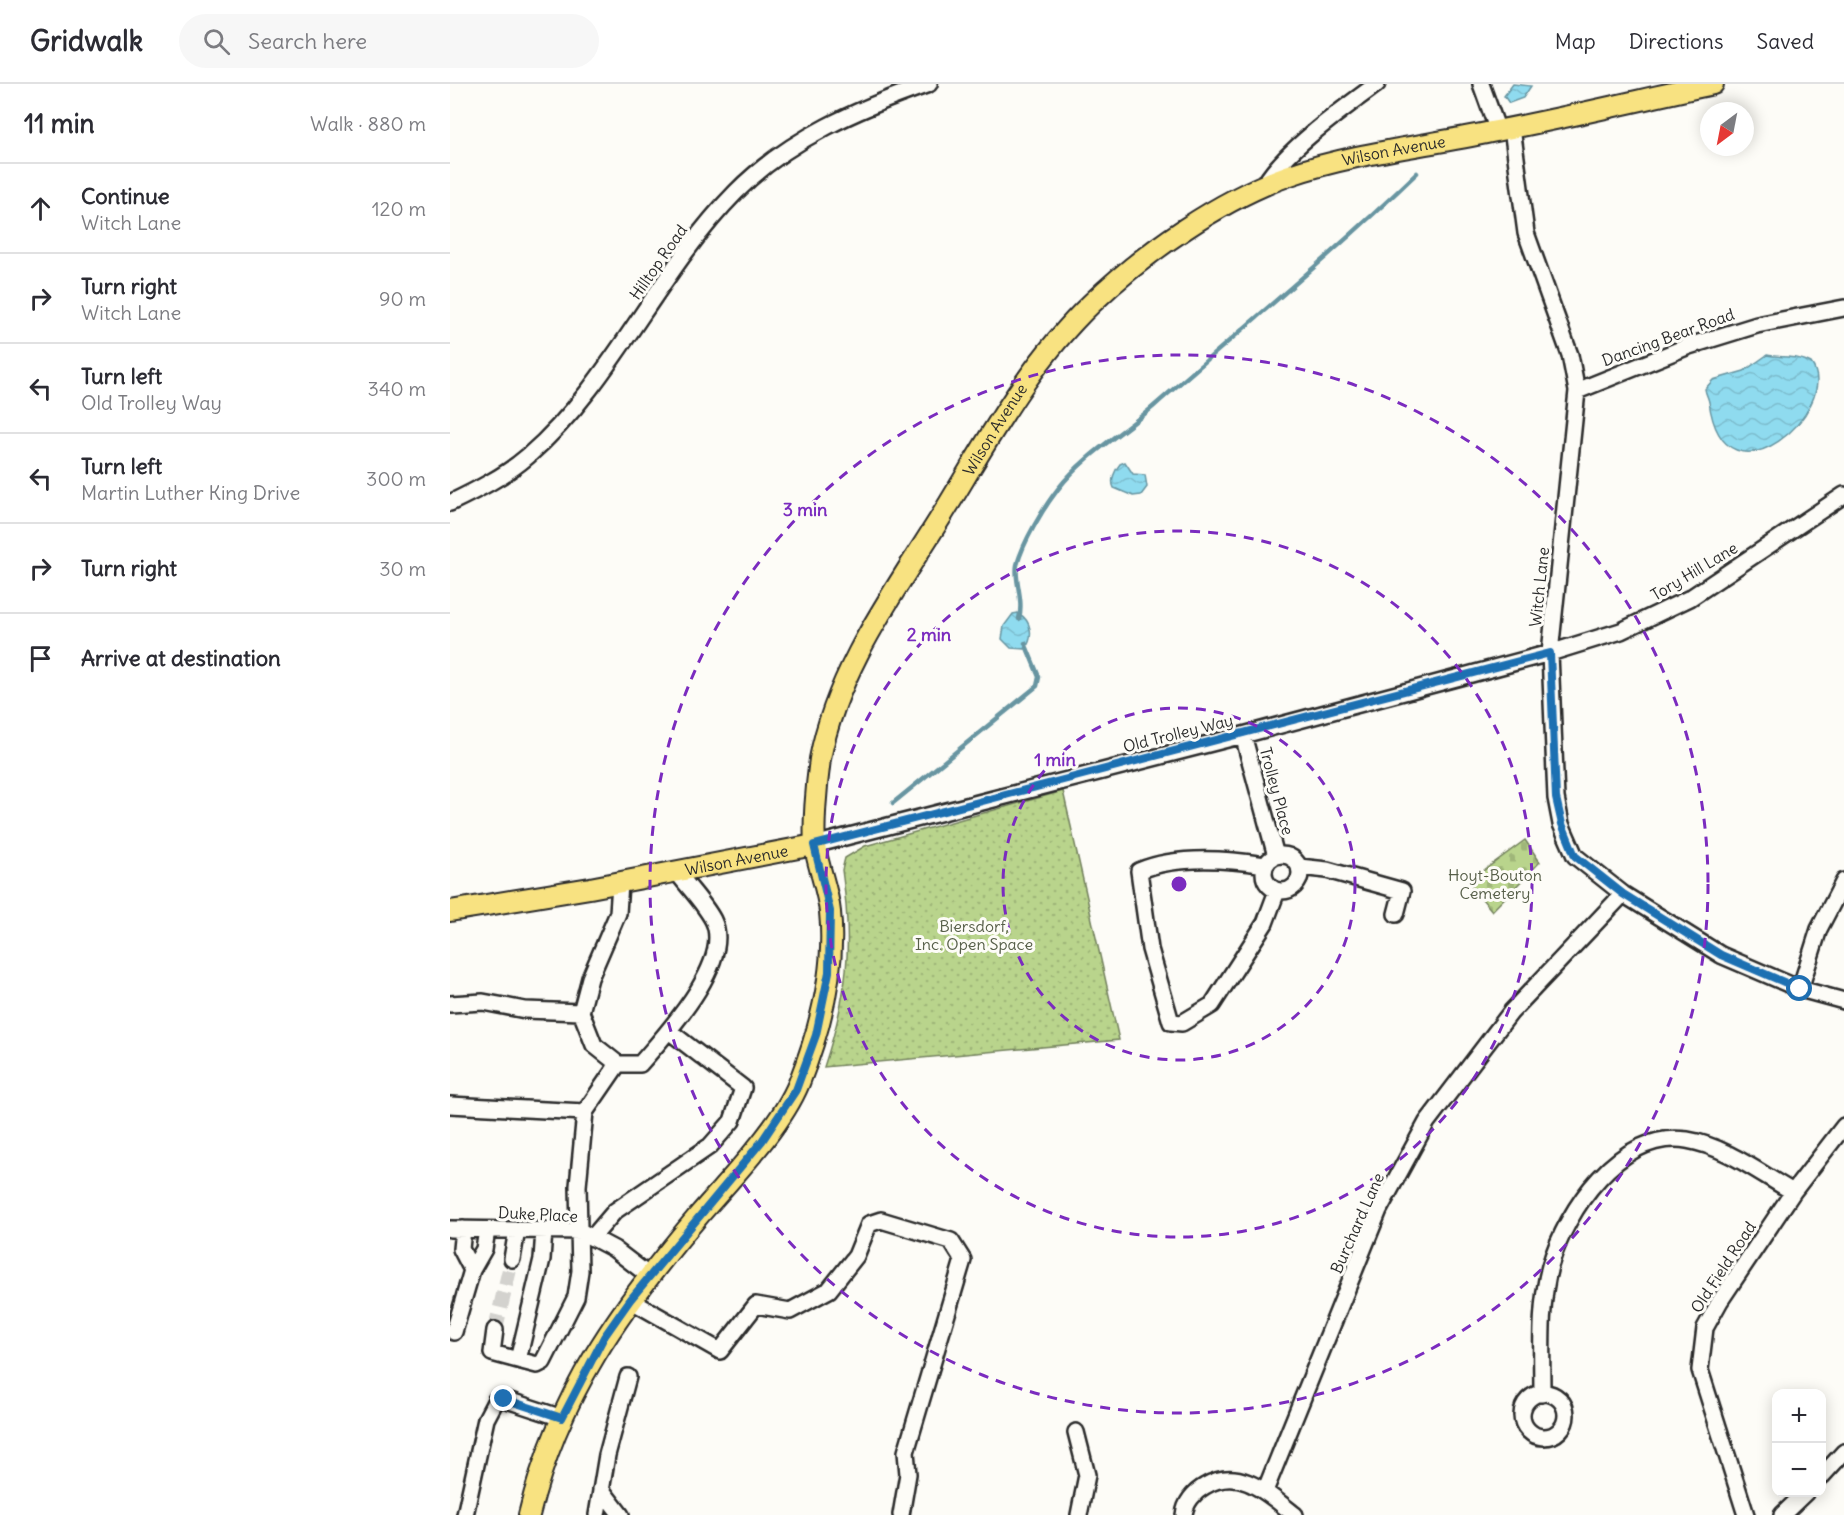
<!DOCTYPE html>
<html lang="en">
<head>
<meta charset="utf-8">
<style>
	:root { --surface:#fff; --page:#f7f7f7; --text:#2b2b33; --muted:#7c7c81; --line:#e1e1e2 }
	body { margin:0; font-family:Delius,sans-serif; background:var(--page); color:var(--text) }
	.controls { position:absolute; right:18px; bottom:18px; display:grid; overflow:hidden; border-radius:12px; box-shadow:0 3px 15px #0003 }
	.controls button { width:54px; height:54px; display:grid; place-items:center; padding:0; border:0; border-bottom:2px solid var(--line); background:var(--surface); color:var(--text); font:30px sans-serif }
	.compass { position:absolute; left:1250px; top:18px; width:54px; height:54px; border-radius:50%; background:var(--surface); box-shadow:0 3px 15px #0003; rotate:212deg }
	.stop { position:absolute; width:18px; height:18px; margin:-14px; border:4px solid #1f6fb2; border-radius:50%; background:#fff }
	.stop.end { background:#1f6fb2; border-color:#fff; box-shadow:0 2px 6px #0008 }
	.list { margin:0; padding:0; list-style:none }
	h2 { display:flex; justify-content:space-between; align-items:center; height:78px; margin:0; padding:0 24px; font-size:26px }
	h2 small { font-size:20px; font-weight:400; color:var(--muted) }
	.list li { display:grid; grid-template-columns:39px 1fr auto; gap:18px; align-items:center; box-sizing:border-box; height:90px; padding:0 24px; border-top:2px solid var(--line) }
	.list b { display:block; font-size:22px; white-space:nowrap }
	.list p { margin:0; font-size:20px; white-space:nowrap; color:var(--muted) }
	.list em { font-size:20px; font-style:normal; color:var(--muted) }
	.icon { flex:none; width:33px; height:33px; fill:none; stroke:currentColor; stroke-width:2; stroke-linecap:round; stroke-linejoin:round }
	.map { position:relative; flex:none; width:1394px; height:1431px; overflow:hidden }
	header { display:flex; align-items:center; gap:36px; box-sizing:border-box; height:84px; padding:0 30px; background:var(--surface); border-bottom:2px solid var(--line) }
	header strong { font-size:28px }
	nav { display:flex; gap:33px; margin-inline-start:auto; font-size:21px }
	.search { width:420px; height:54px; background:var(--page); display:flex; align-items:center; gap:15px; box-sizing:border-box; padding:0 21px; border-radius:33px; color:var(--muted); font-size:22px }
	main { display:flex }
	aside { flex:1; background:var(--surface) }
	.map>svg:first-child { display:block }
</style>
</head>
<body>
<header>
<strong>Gridwalk</strong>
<div class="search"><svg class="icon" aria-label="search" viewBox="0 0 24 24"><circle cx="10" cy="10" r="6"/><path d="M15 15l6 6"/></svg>Search here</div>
<nav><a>Map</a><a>Directions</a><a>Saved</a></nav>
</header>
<main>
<aside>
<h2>11 min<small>Walk · 880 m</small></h2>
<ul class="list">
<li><svg class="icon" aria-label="ahead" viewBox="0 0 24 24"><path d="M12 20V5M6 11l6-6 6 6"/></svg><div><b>Continue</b><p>Witch Lane</p></div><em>120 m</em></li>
<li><svg class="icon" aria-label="right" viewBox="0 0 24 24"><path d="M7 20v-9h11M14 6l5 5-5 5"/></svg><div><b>Turn right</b><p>Witch Lane</p></div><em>90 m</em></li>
<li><svg class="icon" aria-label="left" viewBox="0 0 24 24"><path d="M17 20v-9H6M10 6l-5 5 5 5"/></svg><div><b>Turn left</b><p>Old Trolley Way</p></div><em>340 m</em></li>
<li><svg class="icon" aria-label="left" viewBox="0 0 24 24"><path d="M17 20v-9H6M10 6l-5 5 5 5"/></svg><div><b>Turn left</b><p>Martin Luther King Drive</p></div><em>300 m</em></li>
<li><svg class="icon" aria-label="right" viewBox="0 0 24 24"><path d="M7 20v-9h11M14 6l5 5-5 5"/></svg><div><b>Turn right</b></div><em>30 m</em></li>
<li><svg class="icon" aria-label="arrive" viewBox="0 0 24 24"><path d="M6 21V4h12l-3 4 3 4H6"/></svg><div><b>Arrive at destination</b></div></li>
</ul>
</aside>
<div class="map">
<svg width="1394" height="1431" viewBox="0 0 1394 1431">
	<defs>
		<pattern id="cemetery-stones" width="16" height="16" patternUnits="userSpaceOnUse" patternTransform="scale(1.5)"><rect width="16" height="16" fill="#b9d48c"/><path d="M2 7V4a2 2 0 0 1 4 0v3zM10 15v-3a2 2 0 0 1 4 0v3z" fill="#9fb679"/></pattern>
		<pattern id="park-dots" width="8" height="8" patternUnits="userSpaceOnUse" patternTransform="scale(1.5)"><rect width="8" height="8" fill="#b9d48c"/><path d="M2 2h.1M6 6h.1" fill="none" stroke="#9fb679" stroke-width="1.8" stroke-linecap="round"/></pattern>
		<pattern id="water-waves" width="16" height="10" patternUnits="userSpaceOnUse" patternTransform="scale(1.5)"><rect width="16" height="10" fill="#8fdbef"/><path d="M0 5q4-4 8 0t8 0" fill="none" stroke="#7cbccd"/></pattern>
	</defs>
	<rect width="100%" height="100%" fill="#fdfcf7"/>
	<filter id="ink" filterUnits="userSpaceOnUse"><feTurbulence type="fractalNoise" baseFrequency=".0167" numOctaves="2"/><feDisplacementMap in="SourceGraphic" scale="12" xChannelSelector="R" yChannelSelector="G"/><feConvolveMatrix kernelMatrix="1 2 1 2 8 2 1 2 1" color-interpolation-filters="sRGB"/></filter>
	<g filter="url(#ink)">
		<path fill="url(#cemetery-stones)" stroke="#72805c" stroke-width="1.5" d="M1075,756l15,22 -48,49 -24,-29z"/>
		<path fill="url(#park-dots)" stroke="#72805c" stroke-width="1.5" d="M613,707l56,249 -295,27c24,-73 29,-121 18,-197l3,-12 20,-12z"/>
		<path fill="url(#water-waves)" stroke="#6795a1" stroke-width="1.5" d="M1063,0l18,2 -8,12 -14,5 -5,-7z
			M1317,271c14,3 31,0 44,8 33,43 -86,153 -102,39 -1,-5 -3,-7 -4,-13l8,-9 31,-9z
			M675,378l8,12 12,1 2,12 -6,8 -8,1 -19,-8c-4,-8 1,-18 6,-24z
			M568,529c14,8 16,24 7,36l-14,-1 -9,-9 2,-13 9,-12z"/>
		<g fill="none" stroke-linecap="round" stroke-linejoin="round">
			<path stroke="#6795a1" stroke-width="4.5" d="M569,535c5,-21 -5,-39 -2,-54 6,-23 27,-58 41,-76 26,-34 65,-56 96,-83 89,-78 179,-152 263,-233
				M443,719l144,-117 2,-9 -14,-34"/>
			<path stroke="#d3d2ce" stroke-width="15" stroke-dasharray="15 8" stroke-linecap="butt" d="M45,1246l17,-71"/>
			<g stroke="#2b2b2b" stroke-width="20">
				<path id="minor" d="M1031,0l17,47
					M1062,44l14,105 44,122 7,36 -27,262 6,145 5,26 14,32 48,38 98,61 79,34 44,12
					M815,100c21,-35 78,-75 112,-100
					M1127,307l112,-45 68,-21 87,-17
					M0,419c27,-13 55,-27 78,-47 85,-74 129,-184 208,-264 53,-54 124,-84 193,-108
					M793,651l33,121
					M364,761l429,-110 307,-82 71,-22 69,-33 154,-103
					M814 789a18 18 0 1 1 36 0a18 18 0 1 1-36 0Z
					M815,781c-39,-6 -89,-10 -126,6l11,78 21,73 11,1 30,-18 53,-82 12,-32
					M849,783l28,3 75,21 -6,23
					M170,799l-2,30 -28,65 -9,34 13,33 24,19h22c25,-29 94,-102 73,-144 -9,-17 -25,-33 -36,-48
					M1350,905l19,-60 25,-48
					M0,920l33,-2 42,8 56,2
					M0,1021l135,7 33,-48
					M0,1145l130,2 34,18 34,26
					M13,1145l-2,20 11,21
					M94,1147l-2,28 -24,101 19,5 6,-3 33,-65 4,-26 -2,-85 7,-74
					M142,1154l23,-27 95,-65 22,-25 11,-33 -74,-57
					M62,1175l5,-29
					M180,1216l90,51 36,-46 34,6 39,-21 27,-34 13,-32 12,-4 70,21 12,19 -57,192 2,22 -7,41
					M45,1246l-3,23 26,7
					M4,1248l18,-62 12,-21 3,-19
					M1072 1331a22 22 0 1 1 44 0a22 22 0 1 1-44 0Z
					M1092,1310c0,-42 -3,-87 8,-128 16,-56 70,-136 137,-126 38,6 74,34 106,52
					M626,1348l11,43 -8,40
					M1372,1392l22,-24
					M151,1405l20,26
					M815,1407l114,-281 48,-88 84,-110 112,-118
					M15,1431l21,-96 10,-19 8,-1 58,19
					M147,1431l10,-60 21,-78
					M734,1431c1,-12 10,-23 21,-29 35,-21 63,8 90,29
					M1296,1431l-46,-145 5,-42 15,-27 73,-109 51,-66
					M1332,1431l24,-23"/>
			</g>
			<g stroke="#2b2b2b" stroke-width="24">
				<g id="major">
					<path id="s1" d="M0,827l140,-23 224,-43"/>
					<path id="s2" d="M79,1431c29,-121 92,-208 171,-301 32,-37 81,-87 99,-131 21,-53 37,-114 31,-171 -2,-20 -10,-40 -14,-60 -4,-21 1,-71 4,-93 17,-91 76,-169 124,-247 44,-72 86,-150 148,-209 53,-51 129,-104 198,-128 64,-22 135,-29 201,-43 74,-14 148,-32 222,-48"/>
				</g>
			</g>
			<use href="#minor" stroke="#fdfcf7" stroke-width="15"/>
			<use href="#major" stroke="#f8e281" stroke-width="20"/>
		</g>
	</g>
	<g fill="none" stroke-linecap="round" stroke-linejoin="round" filter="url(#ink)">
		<path stroke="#1f6fb2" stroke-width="8" d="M54,1315l58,19 42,-81 26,-37 132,-159 34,-51 20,-55 13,-63 1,-61 -16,-66 736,-192 6,145 6,26 13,32 48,38 98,61 79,34"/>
	</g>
	<g fill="none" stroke="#7b2cbf" stroke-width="3" stroke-dasharray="10 8">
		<circle cx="729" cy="800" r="176"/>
		<circle cx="729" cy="800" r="353"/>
		<circle cx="729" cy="800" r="529"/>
	</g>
	<g text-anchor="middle" stroke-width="6" stroke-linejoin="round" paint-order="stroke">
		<g font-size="16" fill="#2b2b2b" stroke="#fdfcf7">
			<text dy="6" stroke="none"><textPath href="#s2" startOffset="1724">Wilson Avenue</textPath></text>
			<text transform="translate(208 178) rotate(-55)" y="6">Hilltop Road</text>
			<text transform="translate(1218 253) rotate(-20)" y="6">Dancing Bear Road</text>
			<text dy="6" stroke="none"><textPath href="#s2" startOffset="1220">Wilson Avenue</textPath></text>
			<text transform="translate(1244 487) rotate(-31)" y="6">Tory Hill Lane</text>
			<text transform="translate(1089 503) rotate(-84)" y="6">Witch Lane</text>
			<text transform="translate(728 649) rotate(-14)" y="6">Old Trolley Way</text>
			<text transform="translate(827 707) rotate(75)" y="6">Trolley Place</text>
			<text dy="6" stroke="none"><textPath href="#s1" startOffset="291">Wilson Avenue</textPath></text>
			<text transform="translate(88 1130) rotate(3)" y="6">Duke Place</text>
			<text transform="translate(907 1139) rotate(-66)" y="6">Burchard Lane</text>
			<text transform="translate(1273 1183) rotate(-57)" y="6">Old Field Road</text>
		</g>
		<g font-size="16" fill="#565e48" stroke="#fdfcf7">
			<text x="1045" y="797">Hoyt-Bouton<tspan x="1045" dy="18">Cemetery</tspan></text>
			<text x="524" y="848">Biersdorf,<tspan x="524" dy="18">Inc. Open Space</tspan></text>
		</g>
	</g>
	<circle cx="729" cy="800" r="9" fill="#7b2cbf" stroke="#fdfcf7" stroke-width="3"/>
	<g font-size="18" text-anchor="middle" font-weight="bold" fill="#7b2cbf" stroke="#fdfcf7" stroke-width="6" stroke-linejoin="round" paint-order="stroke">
		<text x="355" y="432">3 min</text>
		<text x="479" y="557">2 min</text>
		<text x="605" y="682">1 min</text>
	</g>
</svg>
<div class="controls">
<button>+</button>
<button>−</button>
</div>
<svg class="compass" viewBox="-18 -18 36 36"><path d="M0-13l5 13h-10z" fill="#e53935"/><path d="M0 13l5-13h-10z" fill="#7c7c81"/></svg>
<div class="stop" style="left:1350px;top:905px"></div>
<div class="stop end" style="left:54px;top:1315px"></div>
</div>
</main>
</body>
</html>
